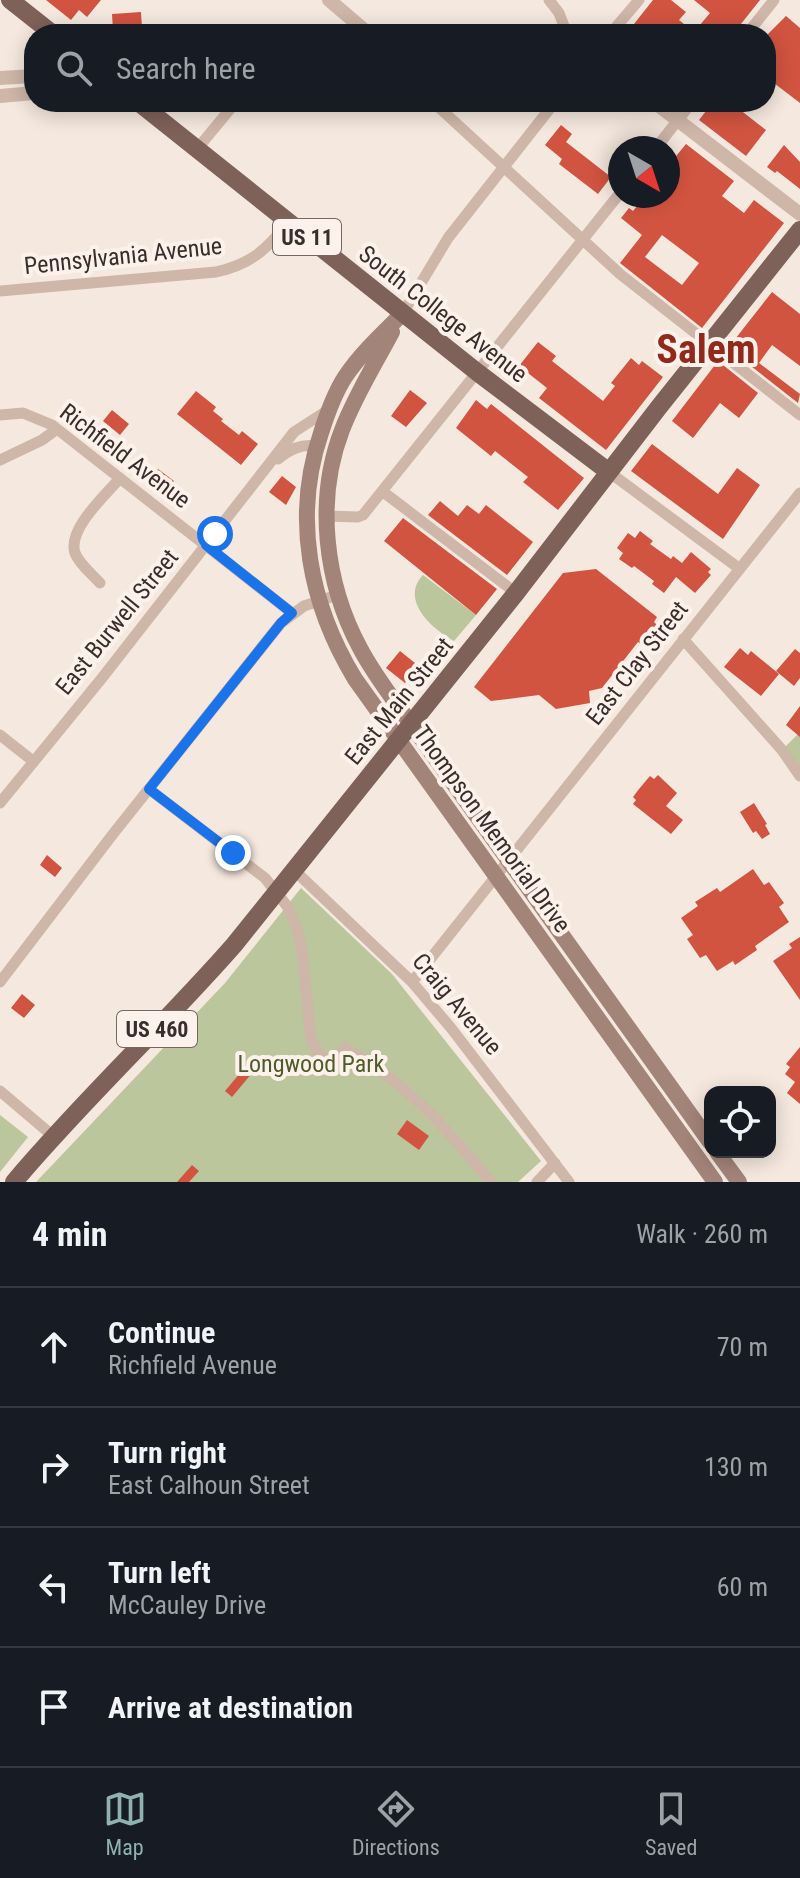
<!DOCTYPE html>
<html lang="en">
<head>
<meta charset="utf-8">
<style>
	:root { --surface:#171b24; --page:#242831; --text:#f1f3f6; --muted:#9ea1a6; --line:#363941; --accent:#90b1b2 }
	body { margin:0; font-family:"Roboto Condensed",sans-serif; background:var(--page); color:var(--text) }
	.controls { position:absolute; right:24px; bottom:24px; display:grid; overflow:hidden; border-radius:16px; box-shadow:0 4px 20px #0003 }
	.controls button { width:72px; height:72px; display:grid; place-items:center; padding:0; border:0; border-bottom:2px solid var(--line); background:var(--surface); color:var(--text); font:40px sans-serif }
	.compass { position:absolute; left:608px; top:136px; width:72px; height:72px; border-radius:50%; background:var(--surface); box-shadow:0 4px 20px #0003; rotate:141deg }
	.stop { position:absolute; width:24px; height:24px; margin:-18px; border:6px solid #1a73e8; border-radius:50%; background:#fff }
	.stop.end { background:#1a73e8; border-color:#fff; box-shadow:0 2px 8px #0008 }
	.list { margin:0; padding:0; list-style:none }
	h2 { display:flex; justify-content:space-between; align-items:center; height:104px; margin:0; padding:0 32px; font-size:34px }
	h2 small { font-size:26px; font-weight:400; color:var(--muted) }
	.list li { display:grid; grid-template-columns:52px 1fr auto; gap:24px; align-items:center; box-sizing:border-box; height:120px; padding:0 32px; border-top:2px solid var(--line) }
	.list b { display:block; font-size:30px; white-space:nowrap }
	.list p { margin:0; font-size:26px; white-space:nowrap; color:var(--muted) }
	.list em { font-size:26px; font-style:normal; color:var(--muted) }
	.icon { flex:none; width:44px; height:44px; fill:none; stroke:currentColor; stroke-width:2; stroke-linecap:round; stroke-linejoin:round }
	.map { position:relative; flex:none; width:800px; height:1182px; overflow:hidden }
	.search { position:absolute; background:var(--surface); box-shadow:0 4px 20px #0003; left:24px; right:24px; top:24px; height:88px; display:flex; align-items:center; gap:20px; box-sizing:border-box; padding:0 28px; border-radius:32px; color:var(--muted); font-size:30px }
	.sheet { height:584px; background:var(--surface) }
	nav { display:flex; justify-content:space-around; align-items:center; box-sizing:border-box; height:112px; border-top:2px solid var(--line); background:var(--surface); font-size:22px; color:var(--muted) }
	nav a { display:grid; justify-items:center; gap:4px }
	nav .on { color:var(--accent) }
	.map>svg:first-child { display:block }
</style>
</head>
<body>
<div class="map">
<svg width="800" height="1182" viewBox="0 0 800 1182">
	<rect width="100%" height="100%" fill="#f5e8de"/>
	<path fill="#bcc69c" d="M423,575l53,40 -22,26c-21,-11 -55,-41 -31,-66z
		M800,732v44l-18,-26z
		M301,888l91,86 149,187 -23,21h-482l189,-199z
		M0,1115l28,22 -28,35z"/>
	<path fill="#d15440" fill-rule="evenodd" d="M46,0h55l-14,17 -8,-7 -8,10z
		M653,0h18l15,12 -7,8 15,12 16,-19 -16,-13h66l-27,34h-107z
		M141,12l1,16 -29,2 -1,-16z
		M786,16l14,12v75l-34,-26v-41z
		M713,102h17l36,28 -20,26 -47,-36z
		M561,125l11,9 -6,8 45,35 -13,17 -39,-30 3,-5 -17,-14z
		M686,144l48,37 -12,15 22,17 10,-13 30,23 -82,105 -82,-65 22,-28 -21,-17 8,-10 4,3 12,-15h23v-30zM662,235l37,28 -17,22 -37,-28z
		M784,145l16,17v27l-23,-18 -2,2 -8,-6z
		M772,292l28,22v52l-28,-21 -13,18 41,31 -2,9 -70,-55z
		M538,342l18,14 -4,5 51,40 12,-15 -4,-3 20,-25 8,7 3,-4 21,16 -57,73 -67,-52 8,-10 -28,-22z
		M718,361l40,32 -19,25 -19,-15 -27,35 -21,-17z
		M410,390l17,13 -21,24 -15,-11z
		M196,391l20,16 -3,4 10,8 -2,2 18,14 3,-4 16,13 -17,21 -64,-51z
		M476,400l11,9 4,-5 93,74 -26,32 -35,-28 5,-5 -33,-26 -4,5 -35,-28z
		M112,410l17,14 -9,11 -17,-14z
		M652,444l66,50 19,-26 23,17 -37,54 -92,-68z
		M158,469l16,12 -10,11 -15,-12z
		M282,476l14,11 -10,18 -17,-13z
		M440,501l18,15 9,-11 12,9 7,-9 47,37 -26,33 -79,-60z
		M403,518l94,71 -21,26 -92,-74z
		M640,531l13,10 -3,3 21,15 2,-3 9,7 9,-11 20,17 -3,3 3,3 -16,18 -19,-16 -12,16 -12,-9 2,-3 -20,-15 -2,2 -13,-9 4,-6 -6,-5 11,-15 7,5z
		M596,569l61,48 -3,5 4,4 -15,19 -5,-3 -36,46 -13,3 1,12 -34,6 -17,-14 -48,6 -17,-14 89,-114z
		M740,648l8,7 3,-4 28,23 -18,22 -37,-29z
		M795,649l5,4v25l-6,8 -18,-15z
		M400,651l20,16 -15,16 -19,-15z
		M800,706v31l-14,-12z
		M658,775l19,18 -11,13 17,14 -12,14 -38,-30 3,-4 -3,-3 6,-8 11,-13 4,3z
		M754,803l13,21 -2,1 5,9 -8,5 -6,-8 -3,2 -13,-21z
		M47,855l15,13 -7,9 -15,-12z
		M753,869l11,16 5,-3 15,21 -5,4 10,15 -34,24 2,4 -22,15 -2,-4 -16,10 -11,-16 -6,3 -13,-19 6,-4 -12,-17 17,-12 -3,-4 22,-14 3,4z
		M800,937v63l-27,-39 19,-13 -3,-4z
		M22,994l13,11 -11,13 -13,-10z
		M800,1047v57l-13,-11 8,-11 -10,-8 5,-7 -4,-3z
		M246,1066l7,6 -21,25 -7,-6z
		M407,1120l22,16 -10,14 -22,-16z
		M192,1165l7,6 -10,11h-12z"/>
	<g fill="none" stroke-linecap="round" stroke-linejoin="round">
		<path stroke="#ceb6a8" stroke-width="11" d="M549,0l10,13 8,21
			M610,34l29,-34
			M747,34l27,-34
			M433,102l187,172 180,141
			M656,148l36,-46
			M197,149l39,-47
			M0,291l216,-19c35,-8 50,-22 72,-49
			M403,313l45,-75 107,-136
			M0,415l23,-2 29,12 240,188
			M278,459c12,-10 23,-15 38,-13
			M0,460l42,-20 15,-11
			M609,472l131,97
			M382,491l134,102
			M326,516l32,1 5,-2 257,-322
			M100,583c-8,-9 -21,-19 -25,-30 -8,-24 31,-58 45,-75
			M683,639l99,111 18,26
			M0,735l33,26
			M149,789l116,89 22,28 10,23 5,21 9,90 9,16 13,6 12,-14c60,33 103,82 146,134
			M0,803l102,-125 192,-246 34,-22
			M294,870l118,112 39,46 118,154
			M0,982l113,-148 168,-211 23,-17 33,-11
			M412,982l388,-489
			M0,1091l53,45
			M537,1182l18,-19"/>
		<path stroke="#ceb6a8" stroke-width="14" d="M329,0l40,34
			M0,78l34,-2
			M0,96l34,-3
			M654,102l146,112"/>
		<path stroke="#a38479" stroke-width="16" d="M403,313c-20,20 -42,40 -58,64 -11,17 -18,37 -24,56 -29,85 -11,172 34,246l360,503
			M392,332c-17,32 -37,64 -50,98 -27,70 -17,153 18,218 14,27 34,52 51,76l299,418
			M717,1152l22,30"/>
		<path stroke="#7e6159" stroke-width="18" d="M10,0l43,34
			M138,102l339,270 132,100
			M14,1182c70,-83 149,-156 220,-237l282,-352 143,-186 141,-177"/>
	</g>
	<g fill="none" stroke-linecap="round" stroke-linejoin="round">
		<path stroke="#1a73e8" stroke-width="10" d="M215,534l-9,11 86,68 -11,10 -132,166 84,64"/>
	</g>
	<g text-anchor="middle" stroke-width="8" stroke-linejoin="round" paint-order="stroke">
		<g fill="#fcf2eb" stroke="#756863" stroke-width="2">
			<rect x="273" y="219" width="68" height="36" rx="6"/>
			<rect x="117" y="1011" width="80" height="36" rx="6"/>
		</g>
		<g font-size="22" font-weight="bold" fill="#3b2d29">
			<text x="307" y="245">US 11</text>
			<text x="157" y="1037">US 460</text>
		</g>
		<g font-size="24" fill="#3b2d29" stroke="#fcf2eb">
			<text transform="translate(123 256) rotate(-6)" y="8">Pennsylvania Avenue</text>
			<text transform="translate(443 314) rotate(38)" y="8">South College Avenue</text>
			<text transform="translate(125 456) rotate(37)" y="8">Richfield Avenue</text>
			<text transform="translate(117 622) rotate(-51)" y="8">East Burwell Street</text>
			<text transform="translate(637 663) rotate(-52)" y="8">East Clay Street</text>
			<text transform="translate(399 701) rotate(-51)" y="8">East Main Street</text>
			<text transform="translate(492 829) rotate(54)" y="8">Thompson Memorial Drive</text>
			<text transform="translate(457 1004) rotate(50)" y="8">Craig Avenue</text>
		</g>
		<g font-size="24" fill="#4e5b2a" stroke="#fcf2eb">
			<text x="311" y="1072">Longwood Park</text>
		</g>
		<g font-size="40" font-weight="bold" fill="#912a1a" stroke="#fcf2eb">
			<text x="706" y="363">Salem</text>
		</g>
	</g>
</svg>
<div class="controls">
<button><svg class="icon" aria-label="locate" viewBox="0 0 24 24"><circle cx="12" cy="12" r="6"/><path d="M12 2v4M12 18v4M2 12h4M18 12h4"/></svg></button>
</div>
<svg class="compass" viewBox="-18 -18 36 36"><path d="M0-13l5 13h-10z" fill="#e53935"/><path d="M0 13l5-13h-10z" fill="#9ea1a6"/></svg>
<div class="stop" style="left:215px;top:534px"></div>
<div class="stop end" style="left:233px;top:853px"></div>
<div class="search"><svg class="icon" aria-label="search" viewBox="0 0 24 24"><circle cx="10" cy="10" r="6"/><path d="M15 15l6 6"/></svg>Search here</div>
</div>
<section class="sheet">
<h2>4 min<small>Walk · 260 m</small></h2>
<ul class="list">
<li><svg class="icon" aria-label="ahead" viewBox="0 0 24 24"><path d="M12 20V5M6 11l6-6 6 6"/></svg><div><b>Continue</b><p>Richfield Avenue</p></div><em>70 m</em></li>
<li><svg class="icon" aria-label="right" viewBox="0 0 24 24"><path d="M7 20v-9h11M14 6l5 5-5 5"/></svg><div><b>Turn right</b><p>East Calhoun Street</p></div><em>130 m</em></li>
<li><svg class="icon" aria-label="left" viewBox="0 0 24 24"><path d="M17 20v-9H6M10 6l-5 5 5 5"/></svg><div><b>Turn left</b><p>McCauley Drive</p></div><em>60 m</em></li>
<li><svg class="icon" aria-label="arrive" viewBox="0 0 24 24"><path d="M6 21V4h12l-3 4 3 4H6"/></svg><div><b>Arrive at destination</b></div></li>
</ul>
</section>
<nav>
<a class="on"><svg class="icon" aria-label="map" viewBox="0 0 24 24"><path d="M3 6l6-2 6 2 6-2v14l-6 2-6-2-6 2zM9 4v14M15 6v14"/></svg>Map</a>
<a><svg class="icon" aria-label="directions" viewBox="0 0 24 24"><path d="M12 3l9 9-9 9-9-9zM9 14v-3h6M13 9l2 2-2 2"/></svg>Directions</a>
<a><svg class="icon" aria-label="saved" viewBox="0 0 24 24"><path d="M7 4h10v16l-5-4-5 4z"/></svg>Saved</a>
</nav>
</body>
</html>
